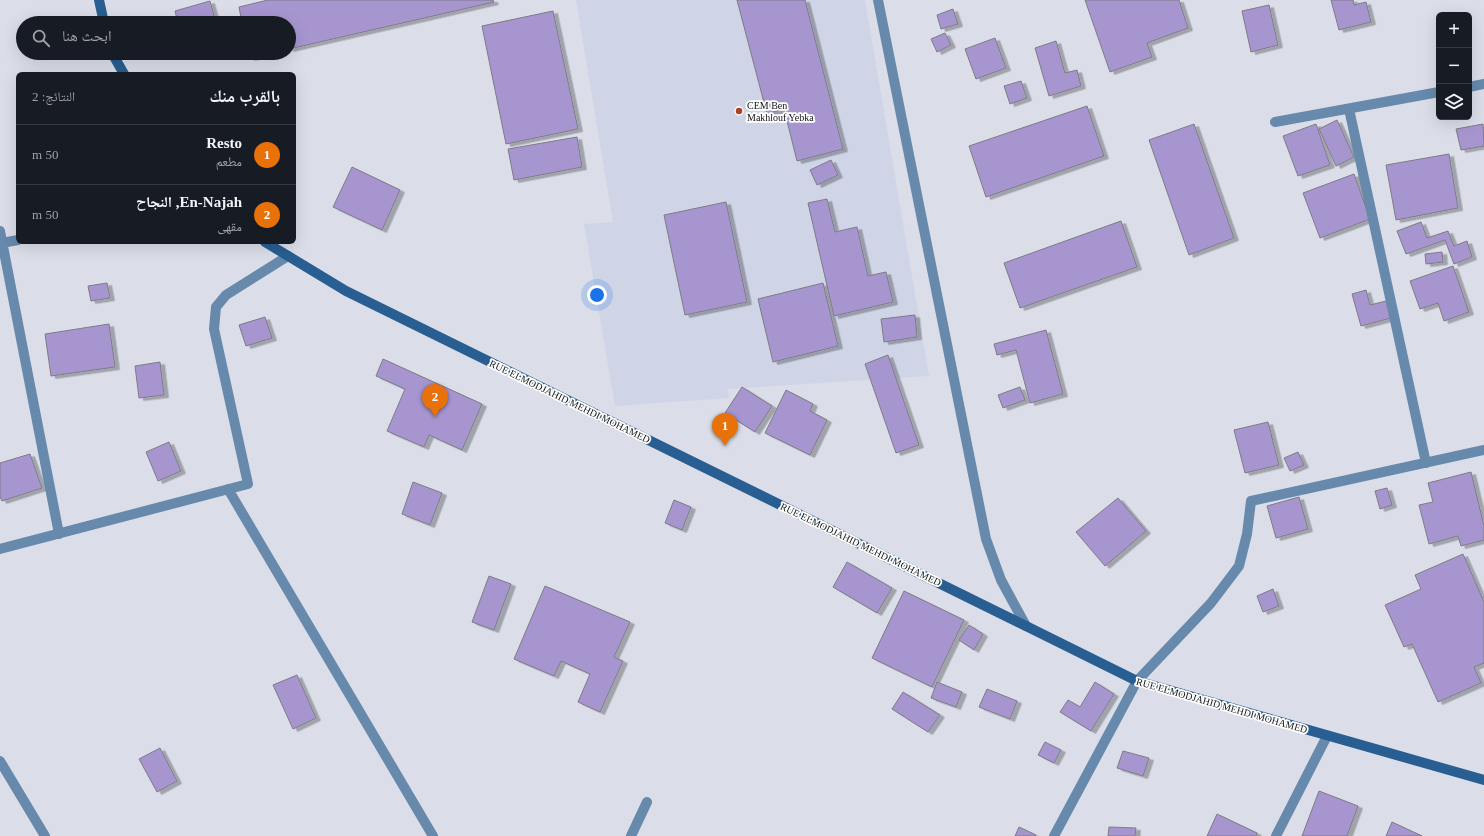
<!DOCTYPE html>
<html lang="ar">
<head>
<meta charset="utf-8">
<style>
	:root { --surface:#171b24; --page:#20242c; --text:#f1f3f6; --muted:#9ea1a6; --line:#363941; --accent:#7c3aed }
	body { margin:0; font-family:"Times New Roman","Noto Naskh Arabic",serif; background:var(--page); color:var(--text); direction:rtl }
	.controls { position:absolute; right:12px; top:12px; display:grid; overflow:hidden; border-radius:6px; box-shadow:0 4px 16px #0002 }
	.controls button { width:36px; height:36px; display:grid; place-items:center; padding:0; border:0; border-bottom:1px solid var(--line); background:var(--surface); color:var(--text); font:20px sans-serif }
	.you { position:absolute; left:597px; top:295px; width:14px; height:14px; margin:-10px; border:3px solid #fff; border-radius:50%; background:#1a73e8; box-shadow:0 0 0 6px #1a73e833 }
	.badge { display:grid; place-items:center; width:26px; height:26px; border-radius:50%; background:var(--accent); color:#fff; font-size:13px; font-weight:700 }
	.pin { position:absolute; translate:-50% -33px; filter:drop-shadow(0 1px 2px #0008) }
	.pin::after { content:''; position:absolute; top:21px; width:14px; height:12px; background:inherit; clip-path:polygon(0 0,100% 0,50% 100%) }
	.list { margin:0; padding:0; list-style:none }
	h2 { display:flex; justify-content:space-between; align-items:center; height:52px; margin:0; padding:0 16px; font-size:17px }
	h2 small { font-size:13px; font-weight:400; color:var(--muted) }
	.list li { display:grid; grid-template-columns:26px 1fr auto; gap:12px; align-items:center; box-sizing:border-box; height:60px; padding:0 16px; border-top:1px solid var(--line) }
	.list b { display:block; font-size:15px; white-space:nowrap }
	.list p { margin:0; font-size:13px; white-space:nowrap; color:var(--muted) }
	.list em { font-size:13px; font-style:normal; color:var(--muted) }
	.icon { flex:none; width:22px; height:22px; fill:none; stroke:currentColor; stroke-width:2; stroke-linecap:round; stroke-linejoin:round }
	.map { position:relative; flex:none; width:1484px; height:836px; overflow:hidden; direction:ltr }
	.search { position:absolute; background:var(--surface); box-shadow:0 4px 16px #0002; left:16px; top:16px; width:280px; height:44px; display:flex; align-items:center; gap:10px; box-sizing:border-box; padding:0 14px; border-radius:22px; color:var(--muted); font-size:15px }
	.panel { position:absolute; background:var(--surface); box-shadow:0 4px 16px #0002; left:16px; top:72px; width:280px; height:172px; border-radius:6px; direction:rtl }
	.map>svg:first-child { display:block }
</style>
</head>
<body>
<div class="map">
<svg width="1484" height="836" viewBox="0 0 1484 836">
	<defs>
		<filter id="shadow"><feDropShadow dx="4.5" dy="2.5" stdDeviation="0" flood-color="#0004"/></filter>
	</defs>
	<rect width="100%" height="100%" fill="#dbdee9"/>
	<path fill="#cfd4e6" d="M576,0h289l64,376 -201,13 1,9 -114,8 -31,-182 29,-2z"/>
	<path fill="#a795d0" stroke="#7d7b85" filter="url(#shadow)" d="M268,0h225l1,2 -205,47v-26h-47l-3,-16z
		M737,0h68l38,149 -46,12 -13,-52 -17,5z
		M1085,0h94l9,28 -41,15 5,14 -42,15z
		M1331,0h22l1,5 12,-3 5,20 -32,8z
		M210,1l6,22h-38l-3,-12z
		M1269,5l9,40 -27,7 -9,-41z
		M953,9l5,15 -17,5 -4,-14z
		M553,11l25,118 -72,15 -24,-118z
		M945,33l6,12 -14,7 -6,-13z
		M995,38l11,30 -30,11 -11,-30z
		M1056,41l9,32 12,-3 4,16 -32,10 -14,-48z
		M249,53h23l-22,5z
		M1021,81l6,17 -17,6 -6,-18z
		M1087,106l17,50 -118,41 -17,-51z
		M1337,120l17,37 -18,9 -17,-37z
		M1194,124l40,114 -45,17 -40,-115z
		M1316,124l14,41 -32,11 -15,-40z
		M1483,124l1,22 -23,4 -5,-21z
		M577,137l5,30 -68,13 -6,-31z
		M1449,154l9,54 -62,12 -10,-55z
		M831,160l7,15 -21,10 -7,-15z
		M352,167l48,23 -18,40 -49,-23z
		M1354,174l16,45 -50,19 -17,-45z
		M827,199l8,33 22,-5 11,49 18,-4 7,30 -59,14 -26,-113z
		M726,202l21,100 -62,13 -21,-100z
		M1121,221l16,46 -117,41 -16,-45z
		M1421,222l6,16 21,-7 6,15 13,-5 5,16 -18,7 -9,-24 -39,14 -9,-23z
		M1442,252l1,10 -17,2 -1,-10z
		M1453,266l16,46 -25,9 -6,-18 -18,6 -10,-28z
		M107,283l3,15 -19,3 -3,-15z
		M823,283l15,63 -65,16 -15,-63z
		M1366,290l4,15 16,-4 5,17 -30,8 -9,-32z
		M915,315l2,22 -33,5 -3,-23z
		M265,317l7,21 -26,8 -7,-21z
		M109,324l6,43 -64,9 -6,-42z
		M1046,330l17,64 -33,9 -14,-53 -19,5 -3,-11z
		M888,355l31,90 -23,8 -31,-89z
		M383,359l99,45 -20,46 -33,-15 -5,12 -37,-16 18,-42 -29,-13z
		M160,362l4,33 -25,3 -4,-32z
		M742,387l30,19 -17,26 -30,-19z
		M1020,387l5,13 -22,8 -5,-13z
		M786,390l27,14 -3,7 17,9 -17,35 -45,-22z
		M1268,422l11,43 -34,8 -11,-43z
		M169,442l12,29 -23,10 -12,-29z
		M1298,452l6,13 -14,6 -6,-13z
		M30,454l12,34 -40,13 -2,-4v-34z
		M1471,472l13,54v14l-23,6 -3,-10 -29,8 -10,-39 14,-3 -5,-19z
		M413,482l29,11 -12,32 -28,-11z
		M1387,488l5,17 -12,4 -5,-18z
		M1299,497l9,32 -32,9 -9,-32z
		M1118,498l28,33 -41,35 -29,-34z
		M674,500l17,7 -9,23 -17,-7z
		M1463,554l21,48v61l-10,4 7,16 -43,19 -26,-58 -8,3 -19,-42 36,-16 -6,-14z
		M847,562l45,26 -15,25 -44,-26z
		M489,576l22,8 -17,46 -22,-8z
		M545,586l85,36 -16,35 9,4 -23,51 -22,-10 12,-28 -29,-13 -7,15 -40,-17z
		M1273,589l6,17 -16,6 -6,-16z
		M904,591l60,29 -32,67 -60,-29z
		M969,625l14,9 -9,16 -15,-10z
		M297,675l19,43 -23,11 -20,-44z
		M937,682l25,10 -6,15 -25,-9z
		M1095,682l19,12 -23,37 -31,-19 8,-12 12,7z
		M987,689l30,12 -7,18 -31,-12z
		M903,692l37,23 -12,17 -36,-23z
		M1045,742l16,8 -7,13 -16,-8z
		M160,748l17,33 -20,11 -18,-33z
		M1123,751l26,7 -6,18 -26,-8z
		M1319,791l39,15 -11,30h-45z
		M1217,814l40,19 -1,3h-49z
		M1392,822l30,14h-36z
		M1019,827l17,8 -1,1h-20z
		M1109,827l27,1 -1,8h-27z"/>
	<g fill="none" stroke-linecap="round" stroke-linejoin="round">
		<path stroke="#6689ac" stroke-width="10" d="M878,0l108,539 15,41 25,46
			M1469,87l15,-3
			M1349,109l77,354
			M1275,122l164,-30
			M0,231l59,303
			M2,243l16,-3
			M228,489l205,347
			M0,549l248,-65 -34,-155 2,-22 10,-12 62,-39
			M0,761l45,75
			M631,836l16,-34
			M1054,836l83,-155 74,-78 28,-37 8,-32 4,-33 233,-51
			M1276,836l51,-100"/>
		<path stroke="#285e91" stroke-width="10" d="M99,0l5,23
			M112,53l12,21
			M265,242l81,49 680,335 111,55 347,99"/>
	</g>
	<circle fill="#ab4325" stroke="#fff" stroke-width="1.5" cx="739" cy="111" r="4"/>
	<g text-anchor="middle" stroke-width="3.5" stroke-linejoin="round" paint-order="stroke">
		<g font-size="10" fill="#111216" stroke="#fff" text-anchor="start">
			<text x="747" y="109">CEM Ben<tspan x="747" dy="12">Makhlouf Yebka</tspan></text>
		</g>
		<g font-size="10" fill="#111216" stroke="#fff">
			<text transform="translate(570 401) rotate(26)" y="4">RUE ELMODJAHID MEHDI MOHAMED</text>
			<text transform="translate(861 544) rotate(26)" y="4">RUE ELMODJAHID MEHDI MOHAMED</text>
			<text transform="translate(1222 705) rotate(16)" y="4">RUE ELMODJAHID MEHDI MOHAMED</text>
		</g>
	</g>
</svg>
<div class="controls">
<button>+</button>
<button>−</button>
<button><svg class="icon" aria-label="layers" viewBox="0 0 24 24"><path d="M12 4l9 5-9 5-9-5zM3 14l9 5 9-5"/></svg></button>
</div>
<div class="you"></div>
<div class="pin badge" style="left:725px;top:446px;background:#e8710a">1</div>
<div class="pin badge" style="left:435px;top:417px;background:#e8710a">2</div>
<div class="search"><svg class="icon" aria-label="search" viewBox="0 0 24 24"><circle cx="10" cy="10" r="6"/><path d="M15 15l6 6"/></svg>ابحث هنا</div>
<section class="panel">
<h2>بالقرب منك<small>النتائج: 2</small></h2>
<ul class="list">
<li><span class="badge" style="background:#e8710a">1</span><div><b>Resto</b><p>مطعم</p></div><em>50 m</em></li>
<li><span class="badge" style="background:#e8710a">2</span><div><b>En-Najah, النجاح</b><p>مقهى</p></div><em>50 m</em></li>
</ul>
</section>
</div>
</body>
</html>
